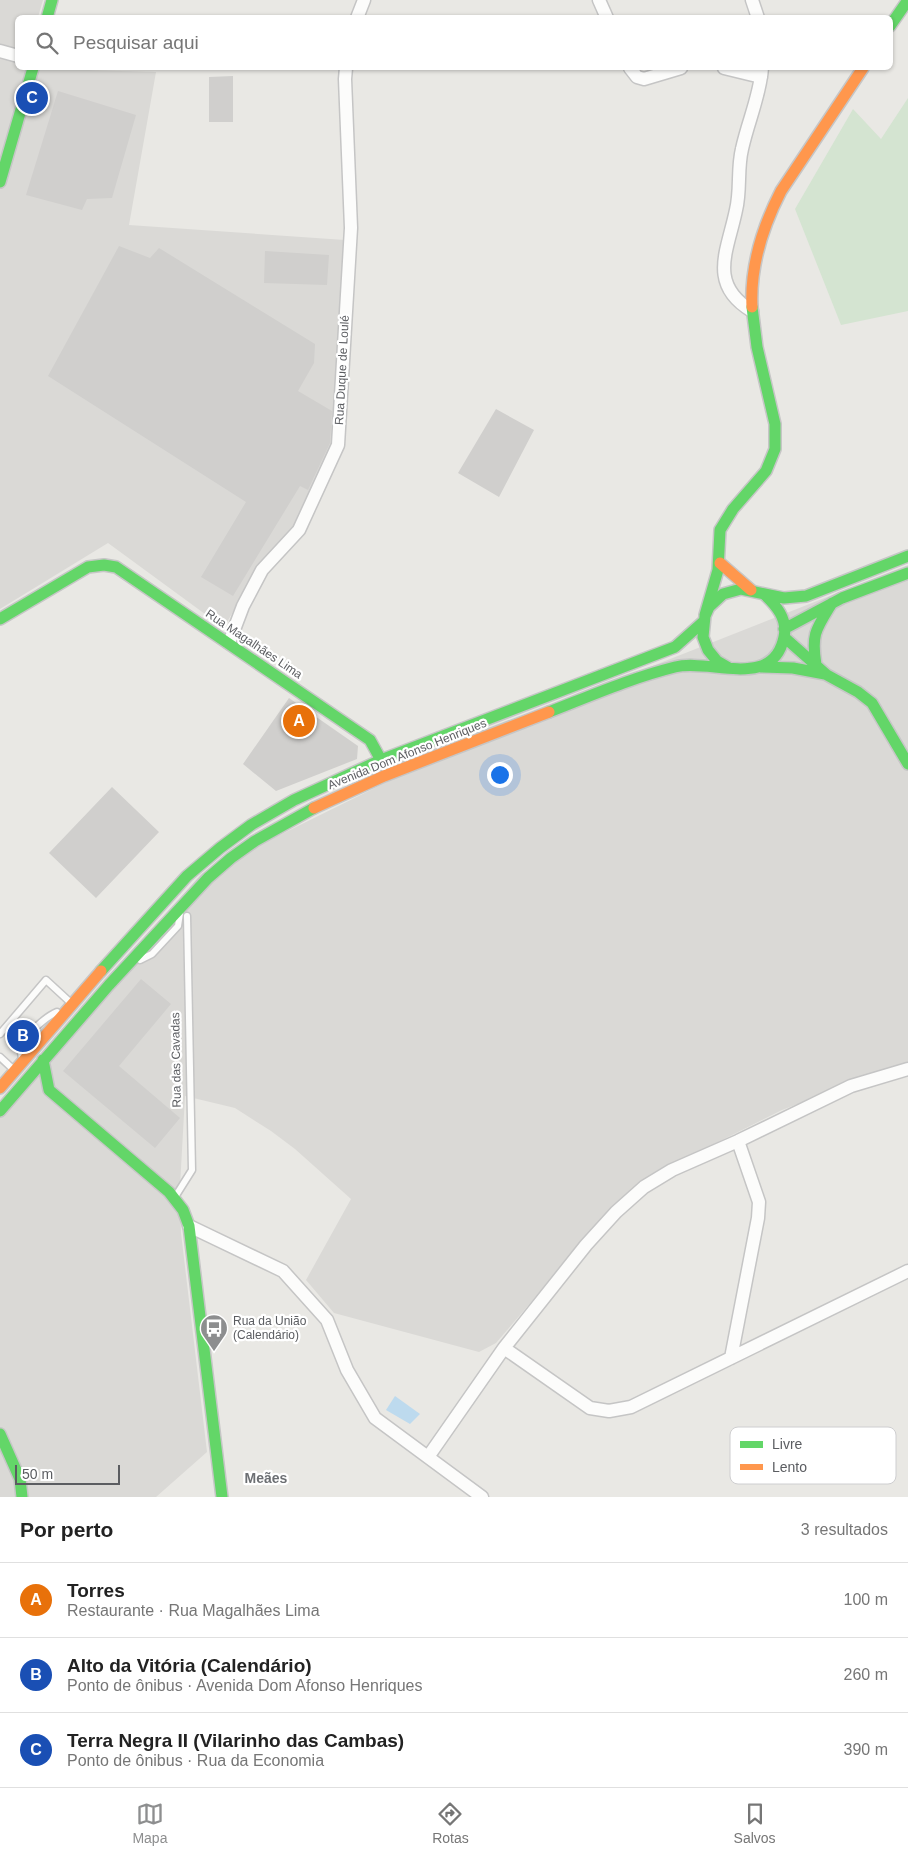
<!DOCTYPE html>
<html lang="pt">
<head>
<meta charset="utf-8">
<style>
	:root { --surface:#fff; --page:#f6f6f6; --text:#222; --muted:#767676; --line:#e0e0e0; --accent:#8d8e8f }
	body { margin:0; font-family:Helvetica,sans-serif; background:var(--page); color:var(--text) }
	.scale { position:absolute; left:15px; bottom:12px; width:105px; box-sizing:border-box; padding-left:5px; border:2px solid #5b5d61; border-top:0; font-size:14px; line-height:18px; white-space:nowrap; color:#5b5d61; -webkit-text-stroke:4px #fff; paint-order:stroke }
	.you { position:absolute; left:499px; top:774px; width:18px; height:18px; margin:-12px; border:4px solid #fff; border-radius:50%; background:#1a73e8; box-shadow:0 0 0 8px #1a73e833 }
	.badge { display:grid; place-items:center; width:32px; height:32px; border-radius:50%; background:var(--accent); color:#fff; font-size:16px; font-weight:700 }
	.pin { position:absolute; translate:-50% -50%; border:2px solid #fff; box-shadow:0 1px 5px #0006 }
	.list { margin:0; padding:0; list-style:none }
	h2 { display:flex; justify-content:space-between; align-items:center; height:65px; margin:0; padding:0 20px; font-size:21px }
	h2 small { font-size:16px; font-weight:400; color:var(--muted) }
	.list li { display:grid; grid-template-columns:32px 1fr auto; gap:15px; align-items:center; box-sizing:border-box; height:75px; padding:0 20px; border-top:1px solid var(--line) }
	.list b { display:block; font-size:19px; white-space:nowrap }
	.list p { margin:0; font-size:16px; white-space:nowrap; color:var(--muted) }
	.list em { font-size:16px; font-style:normal; color:var(--muted) }
	.icon { flex:none; width:28px; height:28px; fill:none; stroke:currentColor; stroke-width:2; stroke-linecap:round; stroke-linejoin:round }
	.map { position:relative; flex:none; width:908px; height:1497px; overflow:hidden }
	.search { position:absolute; background:var(--surface); box-shadow:0 1px 4px #0004; left:15px; right:15px; top:15px; height:55px; display:flex; align-items:center; gap:12px; box-sizing:border-box; padding:0 18px; border-radius:8px; color:var(--muted); font-size:19px }
	.sheet { height:290px; background:var(--surface) }
	nav { display:flex; justify-content:space-around; align-items:center; box-sizing:border-box; height:70px; border-top:1px solid var(--line); background:var(--surface); font-size:14px; color:var(--muted) }
	nav a { display:grid; justify-items:center; gap:2px }
	nav .on { color:var(--accent) }
	.map>svg:first-child { display:block }
</style>
</head>
<body>
<div class="map">
<svg width="908" height="1497" viewBox="0 0 908 1497">
	<rect width="100%" height="100%" fill="#e9e8e4"/>
	<path fill="#dad9d6" d="M0,0h43l-5,17 -20,1v50l138,4 -27,153 216,15 -11,200 -40,89 -46,56 -22,39 -6,1 -112,-82 -108,66z
		M908,565v499l-46,15 -80,31 -80,40 -54,30 -79,78 -73,85 -17,9 -145,-39 -28,-33 45,-81 -56,-50 -24,-18 -36,-23 -50,-12 -5,90 1,47 26,219 -51,45h-156v-387l201,-236 297,-147z"/>
	<path fill="#d4e4d1" d="M908,98v213l-67,14 -46,-116 58,-100 28,30z"/>
	<path fill="#bddaee" d="M395,1396l25,18 -10,10 -24,-14z"/>
	<path fill="#d0cfcd" d="M233,76v46h-24v-45z
		M58,91l78,24 -24,83 -25,1 -5,11 -56,-15z
		M119,246l31,12 9,-10 156,96 -1,19 -16,28 34,20 -2,32 -22,47 -8,-4 -67,110 -32,-19 45,-75 -198,-126z
		M265,251l64,4 -2,30 -63,-2z
		M496,409l38,21 -35,67 -41,-24z
		M289,698l69,48 -1,13 -81,32 -33,-27z
		M112,787l47,45 -63,66 -47,-45z
		M141,979l30,25 -52,62 61,52 -25,30 -92,-77z"/>
	<g fill="none" stroke-linecap="round" stroke-linejoin="round">
		<g stroke="#c5c5c5" stroke-width="9">
			<path id="lane" d="M140,960l12,-6 26,-28 2,-13
				M0,1034l46,-54 25,23
				M0,1057l14,13
				M22,1058c-1,-5 -2,-8 0,-13 4,-11 25,-29 35,-33
				M175,1197l17,-27 -5,-254"/>
		</g>
		<g stroke="#c5c5c5" stroke-width="15">
			<path id="street" d="M599,0l8,18
				M752,0l6,18
				M357,18l7,-18
				M0,51l18,5
				M630,68l7,9 7,2 37,-11
				M724,68l37,9
				M752,311c-45,-27 -24,-61 -16,-101 5,-20 1,-41 6,-61 6,-28 18,-53 20,-81
				M229,643l14,-37 19,-36 37,-40 39,-85 13,-217 -6,-149 1,-11
				M189,1226l94,45 44,49 20,50 28,48 107,79
				M504,1348l86,60 19,3 22,-4 277,-136
				M731,1358l27,-140 1,-16 -21,-61
				M428,1457l76,-109 82,-103 30,-33 28,-25 28,-17 66,-29 113,-55 57,-17"/>
		</g>
		<g stroke="#c6c6c6" stroke-width="14">
			<path id="fast" d="M47,18l5,-18
				M890,26l18,-26
				M0,182l33,-114
				M705,615l13,-45 2,-40 13,-21 33,-38 9,-22v-25l-18,-77 -5,-40
				M0,619l88,-52 16,-2 12,2 254,173 11,20
				M784,629l58,-31 66,-25
				M784,637l43,38 31,17 14,11 36,61
				M816,665c-5,-31 0,-36 16,-62
				M761,667l32,1 32,6
				M729,668l-12,-7 -9,-11 -5,-13 2,-21 4,-9 14,-13 18,-5 43,9 22,-2 102,-40
				M549,712c41,-16 82,-34 126,-45 35,-9 98,24 109,-30 4,-18 -8,-32 -20,-43
				M101,971l86,-95 33,-28 31,-23 43,-25 87,-40 294,-113 28,-25
				M43,1060l6,30 120,102 14,18 6,16 33,271
				M0,1111l109,-126 99,-107 23,-20 24,-17 59,-33
				M0,1434l20,45 2,18"/>
		</g>
		<g stroke="#c6c6c6" stroke-width="14">
			<path id="slow" d="M752,307c-2,-41 10,-79 29,-116l82,-123
				M720,563l31,27
				M314,808l70,-32 165,-64
				M0,1088l101,-117"/>
		</g>
		<use href="#lane" stroke="#fcfcfb" stroke-width="6"/>
		<use href="#street" stroke="#fcfcfb" stroke-width="12"/>
		<use href="#fast" stroke="#63d668" stroke-width="11"/>
		<use href="#slow" stroke="#ff974d" stroke-width="11"/>
	</g>
	<defs>
		<g id="bus-pin" transform="scale(1.4375)"><path d="M0 17L-7.5 6A9.5 9.5 0 1 1 7.5 6Z" fill="#8d8e8f" stroke="#fff"/><path d="M-5-6H5V4H4V6H2V4H-2V6H-4V4H-5ZM-3.5-4V0h7V-4ZM-3.5 1.2v1.5H-2V1.2ZM2 1.2v1.5H3.5V1.2Z" fill="#fff"/></g>
	</defs>
	<g fill-rule="evenodd">
		<use href="#bus-pin" x="214" y="1328"/>
	</g>
	<g text-anchor="middle" stroke-width="4.5" stroke-linejoin="round" paint-order="stroke">
		<g font-size="12" fill="#5b5d61" stroke="#fff">
			<text transform="translate(342 370) rotate(-87)" y="4">Rua Duque de Loulé</text>
			<text transform="translate(254 644) rotate(34)" y="4">Rua Magalhães Lima</text>
			<text transform="translate(407 754) rotate(-22)" y="4">Avenida Dom Afonso Henriques</text>
			<text transform="translate(176 1060) rotate(-91)" y="4">Rua das Cavadas</text>
		</g>
		<g font-size="12" fill="#5b5d61" stroke="#fff" text-anchor="start">
			<text x="233" y="1325">Rua da União<tspan x="233" dy="14">(Calendário)</tspan></text>
		</g>
		<g font-size="14" font-weight="bold" fill="#6c6f73" stroke="#fff">
			<text x="266" y="1483">Meães</text>
		</g>
	</g>
	<rect x="730" y="1427" width="166" height="57" rx="8" fill="#fff" stroke="#ceced0" stroke-width="1"/>
	<rect x="740" y="1441" width="23" height="7" fill="#63d668"/>
	<rect x="740" y="1464" width="23" height="6" fill="#ff974d"/>
	<g font-size="14" fill="#5b5d61">
		<text x="772" y="1449">Livre</text>
		<text x="772" y="1472">Lento</text>
	</g>
</svg>
<div class="scale">50 m</div>
<div class="you"></div>
<div class="pin badge" style="left:299px;top:721px;background:#e8710a">A</div>
<div class="pin badge" style="left:23px;top:1036px;background:#1a4fb4">B</div>
<div class="pin badge" style="left:32px;top:98px;background:#1a4fb4">C</div>
<div class="search"><svg class="icon" aria-label="search" viewBox="0 0 24 24"><circle cx="10" cy="10" r="6"/><path d="M15 15l6 6"/></svg>Pesquisar aqui</div>
</div>
<section class="sheet">
<h2>Por perto<small>3 resultados</small></h2>
<ul class="list">
<li><span class="badge" style="background:#e8710a">A</span><div><b>Torres</b><p>Restaurante · Rua Magalhães Lima</p></div><em>100 m</em></li>
<li><span class="badge" style="background:#1a4fb4">B</span><div><b>Alto da Vitória (Calendário)</b><p>Ponto de ônibus · Avenida Dom Afonso Henriques</p></div><em>260 m</em></li>
<li><span class="badge" style="background:#1a4fb4">C</span><div><b>Terra Negra II (Vilarinho das Cambas)</b><p>Ponto de ônibus · Rua da Economia</p></div><em>390 m</em></li>
</ul>
</section>
<nav>
<a class="on"><svg class="icon" aria-label="map" viewBox="0 0 24 24"><path d="M3 6l6-2 6 2 6-2v14l-6 2-6-2-6 2zM9 4v14M15 6v14"/></svg>Mapa</a>
<a><svg class="icon" aria-label="directions" viewBox="0 0 24 24"><path d="M12 3l9 9-9 9-9-9zM9 14v-3h6M13 9l2 2-2 2"/></svg>Rotas</a>
<a><svg class="icon" aria-label="saved" viewBox="0 0 24 24"><path d="M7 4h10v16l-5-4-5 4z"/></svg>Salvos</a>
</nav>
</body>
</html>
